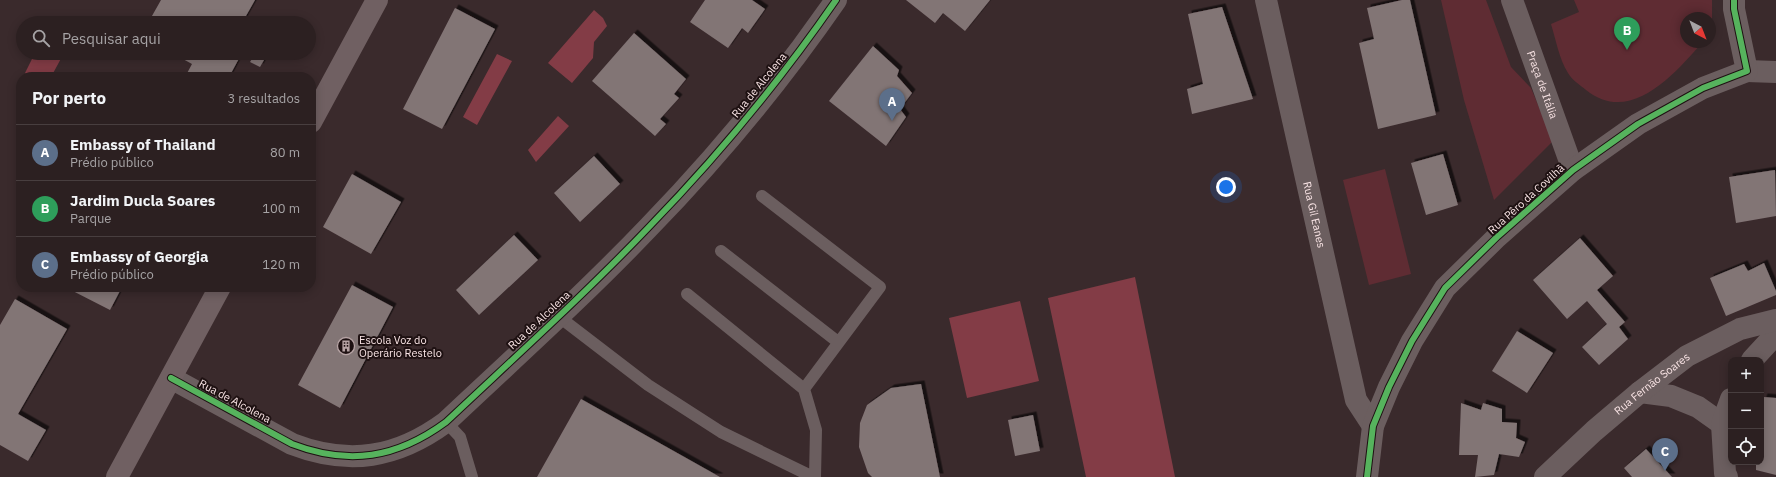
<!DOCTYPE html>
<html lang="pt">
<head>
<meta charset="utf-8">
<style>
	:root { --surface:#2c2021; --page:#382d2e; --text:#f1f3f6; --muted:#a6a3a5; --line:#483e3f; --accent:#d93025 }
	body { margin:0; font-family:"IBM Plex Sans",sans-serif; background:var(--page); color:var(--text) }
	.controls { position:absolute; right:12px; bottom:12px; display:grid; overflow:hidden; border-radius:8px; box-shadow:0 2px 10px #0003 }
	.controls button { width:36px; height:36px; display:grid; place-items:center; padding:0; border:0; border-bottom:1px solid var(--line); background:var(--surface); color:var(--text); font:20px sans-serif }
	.compass { position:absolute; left:1680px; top:12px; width:36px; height:36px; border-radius:50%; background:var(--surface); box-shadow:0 2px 10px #0003; rotate:138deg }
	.you { position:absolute; left:1226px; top:187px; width:14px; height:14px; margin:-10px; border:3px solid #fff; border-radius:50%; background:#1a73e8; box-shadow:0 0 0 6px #1a73e833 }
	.badge { display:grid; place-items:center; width:26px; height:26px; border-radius:50%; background:var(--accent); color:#fff; font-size:13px; font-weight:700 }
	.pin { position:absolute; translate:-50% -33px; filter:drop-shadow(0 1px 2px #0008) }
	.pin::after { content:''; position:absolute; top:21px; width:14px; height:12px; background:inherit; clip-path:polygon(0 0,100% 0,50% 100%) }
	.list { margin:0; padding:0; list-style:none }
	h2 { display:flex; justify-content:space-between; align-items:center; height:52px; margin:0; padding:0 16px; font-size:17px }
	h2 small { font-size:13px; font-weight:400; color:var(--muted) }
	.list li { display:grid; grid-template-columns:26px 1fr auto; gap:12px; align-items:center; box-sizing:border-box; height:56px; padding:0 16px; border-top:1px solid var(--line) }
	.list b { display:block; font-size:15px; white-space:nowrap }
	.list p { margin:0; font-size:13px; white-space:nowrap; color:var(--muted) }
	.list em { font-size:13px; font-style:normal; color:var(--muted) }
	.icon { flex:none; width:22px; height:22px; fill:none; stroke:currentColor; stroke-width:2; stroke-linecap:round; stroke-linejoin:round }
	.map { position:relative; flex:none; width:1776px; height:477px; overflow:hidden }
	.search { position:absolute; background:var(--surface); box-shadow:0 2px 10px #0003; left:16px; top:16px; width:300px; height:44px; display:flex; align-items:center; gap:10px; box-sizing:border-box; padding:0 14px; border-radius:22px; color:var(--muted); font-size:15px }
	.panel { position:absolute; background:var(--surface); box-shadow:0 2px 10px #0003; left:16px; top:72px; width:300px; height:220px; border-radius:16px }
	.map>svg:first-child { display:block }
</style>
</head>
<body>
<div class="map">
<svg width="1776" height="477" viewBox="0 0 1776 477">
	<defs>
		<filter id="shadow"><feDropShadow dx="3.5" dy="-3.5" stdDeviation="0" flood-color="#0009"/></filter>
	</defs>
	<rect width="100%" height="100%" fill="#3a2a2c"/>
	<path fill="#5f2c33" d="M1441,0h45l25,67 20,21 22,53 -59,59 -30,-100z
		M1574,0h138v18l-2,9v-9h-24v24h17c-28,31 -72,84 -117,48 -6,-5 -14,-10 -18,-17 -9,-14 -12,-33 -17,-49l28,-12z
		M1385,169l26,105 -42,11 -26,-105z"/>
	<path fill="#833c46" d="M594,10l9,8 4,8 -13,16 -1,16 -21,25 -24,-20z
		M35,53h29l-13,24h-18l-8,-4z
		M497,54l15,7 -35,64 -14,-8z
		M558,116l11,10 -33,36 -8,-12z
		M1135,277l40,200h-89l-38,-179z
		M1020,301l19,80 -72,17 -18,-80z"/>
	<path fill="#827475" filter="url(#shadow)" d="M161,0h94l-13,23h-94z
		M705,0h47l13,9 -17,24 -6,-5 -14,20 -38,-26z
		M906,0h84l-25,31 -22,-18 -8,10z
		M1402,0h8l26,115 -58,14 -19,-86 15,-4 -7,-31z
		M1222,7l31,92 -61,15 -5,-25 16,-5 -15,-70z
		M455,8l40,21 -53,100 -39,-20z
		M634,33l52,46 -12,15 5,4 -19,21 6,5 -11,12 -63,-55z
		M873,46l26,24 -2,6 15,17 -12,16 6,8 -20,29 -57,-45z
		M172,53h70l-13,24h-44l7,-13z
		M252,53h16l-8,14 -10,-5 5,-8z
		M1443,154l15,51 -32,10 -15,-52z
		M594,156l26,28 -40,38 -26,-29z
		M1775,170l1,46 -40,7 -7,-46z
		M352,174l49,28 -30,52 -48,-27z
		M514,235l24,25 -59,55 -23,-25z
		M1580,238l33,38 -16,14 28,32 -6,5 9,12 -29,26 -17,-18 25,-23 -20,-23 -20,18 -34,-39z
		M1764,263l12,28v4l-50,21 -16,-38 34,-14 4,7z
		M352,285l41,22 -53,101 -42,-23z
		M65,287h57l-12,23z
		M15,299l52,30 -49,85 28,16 -18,31 -28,-16v-120z
		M1517,331l36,22 -26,40 -35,-22z
		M921,384l19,93h-68l-4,-4 -9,-26 1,-24 7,-18 24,-17z
		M1764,397l12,1v77l-20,-5v-8h5v-56z
		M581,399l139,78h-183z
		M1461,403l20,7 2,-7 19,6v13l15,1 -1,15 9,4 -6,15 -20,-3 -5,21 -19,2 3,-22h-19z
		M1033,415l7,36 -25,5 -7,-36z
		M1646,449l26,28h-40l-8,-9z"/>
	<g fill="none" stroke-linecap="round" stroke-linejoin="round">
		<path stroke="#6b5e5f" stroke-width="12" d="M762,196l118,91 -76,102 12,41 -1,47
			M721,251l117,91
			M687,294l117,95
			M558,316l90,69 73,47 92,45
			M446,422l14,15 12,40"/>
		<g stroke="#6b5e5f" stroke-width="22">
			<path id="s1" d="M1266,0l90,400 17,26"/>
			<path id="s2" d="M1512,0l61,170"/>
			<path d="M1747,71l29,1"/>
			<path d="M1752,360l24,-26"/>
			<path d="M171,378l121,66c57,22 105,14 154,-22 68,-64 138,-127 202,-194 69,-71 132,-147 188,-228"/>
			<path d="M1640,392l31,4 27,11 24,17"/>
			<path d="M1367,477l6,-51 16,-39 23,-46 33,-53 52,-51 76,-67 65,-46 65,-36 44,-17 -13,-62v-9"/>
			<path id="s3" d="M1545,477l49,-46 46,-39 47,-36 53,-27 36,-9"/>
			<path d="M1727,477l-2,-4 -3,-49 9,-25"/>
		</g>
		<path stroke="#706062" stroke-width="22" d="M311,122l66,-122
			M117,477l103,-190"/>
		<g stroke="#1e1112" stroke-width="8">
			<path id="cycleway" d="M171,378l121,66c57,22 105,14 154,-22 68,-64 138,-127 202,-194 69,-71 132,-147 188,-228
				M1367,477l6,-51 16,-39 23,-46 33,-53 52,-51 76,-67 65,-46 65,-36 44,-17 -13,-62v-9"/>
		</g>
		<use href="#cycleway" stroke="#56b35d" stroke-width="6"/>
	</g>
	<defs>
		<g id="building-ring" transform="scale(0.9)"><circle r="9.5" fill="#1e1112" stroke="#b6a3a4" stroke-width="1.5"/><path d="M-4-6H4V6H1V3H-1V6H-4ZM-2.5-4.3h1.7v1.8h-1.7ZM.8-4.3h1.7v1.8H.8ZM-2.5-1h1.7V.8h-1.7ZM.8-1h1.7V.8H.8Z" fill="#b6a3a4"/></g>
	</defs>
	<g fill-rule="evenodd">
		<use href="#building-ring" x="346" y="346"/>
	</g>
	<g text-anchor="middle" stroke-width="4" stroke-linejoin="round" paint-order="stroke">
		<g font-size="11" fill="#f9e4e5" stroke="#1e1112">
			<text transform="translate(759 85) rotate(-51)" y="4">Rua de Alcolena</text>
			<text dy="4" stroke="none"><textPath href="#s2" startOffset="90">Praça de Itália</textPath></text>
			<text transform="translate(1526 199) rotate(-42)" y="4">Rua Pêro da Covilhã</text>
			<text dy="4" stroke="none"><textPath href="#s1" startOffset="220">Rua Gil Eanes</textPath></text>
			<text transform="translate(539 320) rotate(-43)" y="4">Rua de Alcolena</text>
			<text dy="4" stroke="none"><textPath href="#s3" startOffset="142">Rua Fernão Soares</textPath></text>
			<text transform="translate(235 401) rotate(28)" y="4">Rua de Alcolena</text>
		</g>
		<g font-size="11" fill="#f9e4e5" stroke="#1e1112" text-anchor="start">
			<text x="359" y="344">Escola Voz do<tspan x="359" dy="13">Operário Restelo</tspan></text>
		</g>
	</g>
</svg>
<div class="controls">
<button>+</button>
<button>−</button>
<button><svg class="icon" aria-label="locate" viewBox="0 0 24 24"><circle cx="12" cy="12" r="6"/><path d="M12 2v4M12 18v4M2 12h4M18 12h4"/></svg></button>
</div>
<svg class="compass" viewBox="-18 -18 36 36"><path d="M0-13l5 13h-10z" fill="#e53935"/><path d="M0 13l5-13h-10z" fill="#a6a3a5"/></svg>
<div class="you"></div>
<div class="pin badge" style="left:892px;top:121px;background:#5c6f8a">A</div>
<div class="pin badge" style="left:1627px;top:50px;background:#2e9e5b">B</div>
<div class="pin badge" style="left:1665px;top:471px;background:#5c6f8a">C</div>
<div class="search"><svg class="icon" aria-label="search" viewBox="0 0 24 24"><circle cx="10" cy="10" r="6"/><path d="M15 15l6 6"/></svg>Pesquisar aqui</div>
<section class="panel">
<h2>Por perto<small>3 resultados</small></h2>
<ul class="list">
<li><span class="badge" style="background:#5c6f8a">A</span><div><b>Embassy of Thailand</b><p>Prédio público</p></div><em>80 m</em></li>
<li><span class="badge" style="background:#2e9e5b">B</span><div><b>Jardim Ducla Soares</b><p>Parque</p></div><em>100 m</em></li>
<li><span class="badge" style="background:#5c6f8a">C</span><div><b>Embassy of Georgia</b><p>Prédio público</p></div><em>120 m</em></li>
</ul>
</section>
</div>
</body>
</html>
